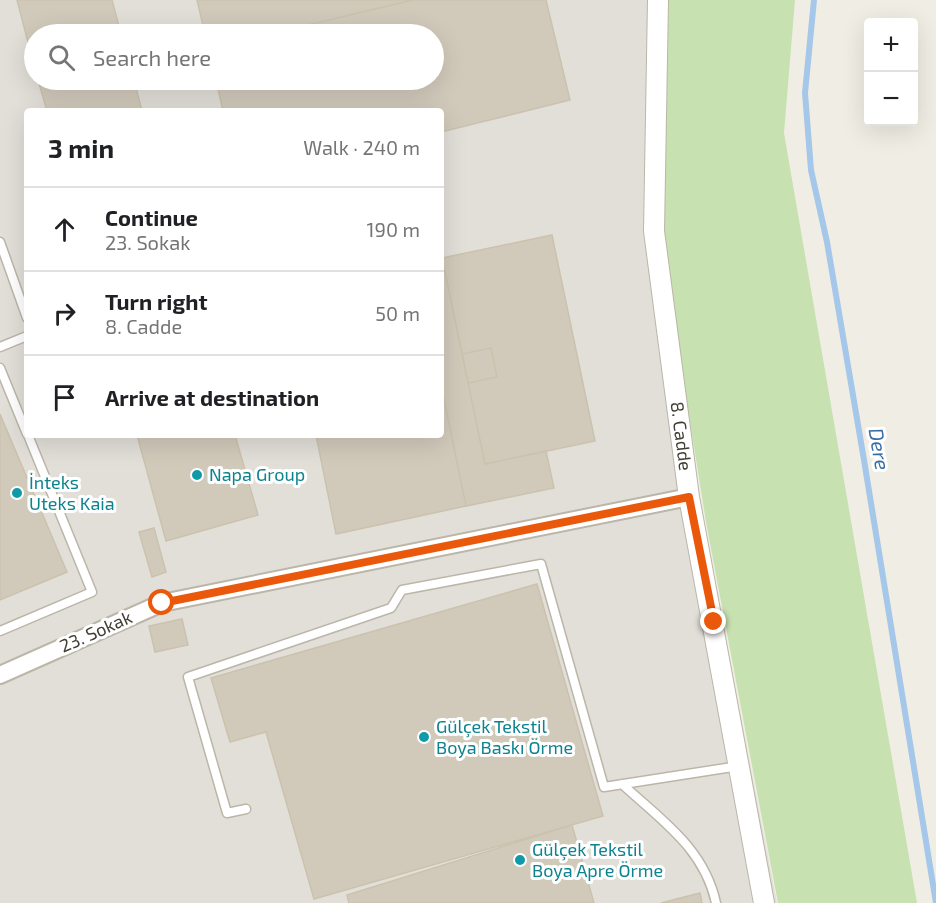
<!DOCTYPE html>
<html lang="en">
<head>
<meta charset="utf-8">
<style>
	:root { --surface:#fff; --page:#f6f6f6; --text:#202124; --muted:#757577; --line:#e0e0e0 }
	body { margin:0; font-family:"Exo 2",sans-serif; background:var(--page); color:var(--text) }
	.controls { position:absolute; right:18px; top:18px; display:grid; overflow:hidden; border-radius:6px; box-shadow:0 6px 24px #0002 }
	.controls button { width:54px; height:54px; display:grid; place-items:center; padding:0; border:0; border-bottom:2px solid var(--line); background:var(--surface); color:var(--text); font:30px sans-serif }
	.stop { position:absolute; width:18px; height:18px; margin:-14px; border:4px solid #ea580c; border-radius:50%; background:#fff }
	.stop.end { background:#ea580c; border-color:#fff; box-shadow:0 2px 6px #0008 }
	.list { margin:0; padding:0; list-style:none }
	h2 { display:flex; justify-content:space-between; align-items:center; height:78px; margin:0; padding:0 24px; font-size:26px }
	h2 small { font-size:20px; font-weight:400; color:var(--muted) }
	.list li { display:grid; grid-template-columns:39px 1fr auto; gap:18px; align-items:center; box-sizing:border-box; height:84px; padding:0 24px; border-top:2px solid var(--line) }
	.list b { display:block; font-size:22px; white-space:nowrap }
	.list p { margin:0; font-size:20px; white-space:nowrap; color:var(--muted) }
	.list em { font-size:20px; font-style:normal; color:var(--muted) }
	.icon { flex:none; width:33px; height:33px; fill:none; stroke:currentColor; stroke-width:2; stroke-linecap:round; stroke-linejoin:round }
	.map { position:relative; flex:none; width:936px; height:903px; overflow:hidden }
	.search { position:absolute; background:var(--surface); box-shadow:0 6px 24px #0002; left:24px; top:24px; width:420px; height:66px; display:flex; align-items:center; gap:15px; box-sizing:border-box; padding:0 21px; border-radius:33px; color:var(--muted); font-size:22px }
	.panel { position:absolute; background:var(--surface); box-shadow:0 6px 24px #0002; left:24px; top:108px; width:420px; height:330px; border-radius:6px }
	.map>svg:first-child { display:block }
</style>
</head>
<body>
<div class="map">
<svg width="936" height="903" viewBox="0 0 936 903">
	<rect width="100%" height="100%" fill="#f0eee4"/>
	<path fill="#e2dfd9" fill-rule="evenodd" d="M0,0h661l-8,235 50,286 74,382h-777zM34,34h400v46h-400zM27,111h414v324h-414z"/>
	<path fill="#c7e1b0" d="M668,0h127l-11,133 133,770h-139l-72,-381 -46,-289z"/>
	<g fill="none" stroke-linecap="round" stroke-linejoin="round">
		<path stroke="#a5c7e9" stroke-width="6" d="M814,0l-9,93 6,77 16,72 37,218 72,443"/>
	</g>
	<path fill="#d1cabb" stroke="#cbc2ae" stroke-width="1.5" d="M17,0h95l9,34h-87v31z
		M197,0h216l-143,34h-65z
		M413,0h133l24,100 -129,32v-21h-218l-7,-31h218v-46h-164z
		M38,80h96l8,31h-95z
		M552,235l43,206 -110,23 -43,-206z
		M441,267h3l41,197 61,-13 8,37 -88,18 -25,-122z
		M491,348l6,29 -29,6 -6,-29z
		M441,385l25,121 -130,28 -20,-99h125z
		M0,414l67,158 -67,28z
		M137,435h98l23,80 -92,26z
		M154,528l12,44 -14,5 -13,-45z
		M537,584l66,232 -289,83 -48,-167 -36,10 -19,-64z
		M182,619l6,26 -33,7 -6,-26z
		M572,825l22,78h-245l-2,-8z
		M700,893l2,10h-41z"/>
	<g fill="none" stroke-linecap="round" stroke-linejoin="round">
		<g stroke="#bbb6a8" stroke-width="11">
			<path id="service" d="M0,242l27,76
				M0,347l27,-11
				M0,368l27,66
				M0,631l92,-39 -64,-157
				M622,784c39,36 82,64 94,119
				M246,809l-19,4 -39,-136 203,-69 11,-18 139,-26 63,223 135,-21"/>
		</g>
		<g stroke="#bbb6a8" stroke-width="20">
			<path id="minor" d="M0,675l162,-72 527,-106"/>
		</g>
		<g stroke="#bbb6a8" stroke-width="22">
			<g id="tertiary">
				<path id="s1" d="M658,0l-4,231 35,266 75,406"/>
			</g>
		</g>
		<use href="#service" stroke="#fff" stroke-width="8"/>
		<use href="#minor" stroke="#fff" stroke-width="16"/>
		<use href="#tertiary" stroke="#fff" stroke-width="20"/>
	</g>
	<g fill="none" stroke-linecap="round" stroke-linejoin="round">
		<path stroke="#ea580c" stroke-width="8" d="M162,603l527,-106 25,125"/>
	</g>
	<g fill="#0f9aa8" stroke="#fff" stroke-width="2">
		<circle cx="197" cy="475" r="6"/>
		<circle cx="17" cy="493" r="6"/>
		<circle cx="424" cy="737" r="6"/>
		<circle cx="520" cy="860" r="6"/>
	</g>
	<g text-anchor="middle" stroke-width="6" stroke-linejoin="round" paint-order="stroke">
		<g font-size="18" fill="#423e35" stroke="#fff">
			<text dy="6" stroke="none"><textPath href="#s1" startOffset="438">8. Cadde</textPath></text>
			<text transform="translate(96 632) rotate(-24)" y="6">23. Sokak</text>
		</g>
		<g font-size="18" fill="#0d838f" stroke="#fff" text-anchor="start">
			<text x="209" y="481">Napa Group</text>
			<text x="29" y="489">İnteks<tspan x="29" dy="21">Uteks Kaia</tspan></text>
			<text x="436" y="733">Gülçek Tekstil<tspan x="436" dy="21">Boya Baskı Örme</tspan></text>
			<text x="532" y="856">Gülçek Tekstil<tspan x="532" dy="21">Boya Apre Örme</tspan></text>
		</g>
		<g font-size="20" font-style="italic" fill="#386da3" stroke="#fff">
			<text transform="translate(879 449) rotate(80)" y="7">Dere</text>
		</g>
	</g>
</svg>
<div class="controls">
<button>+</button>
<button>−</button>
</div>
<div class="stop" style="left:162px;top:603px"></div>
<div class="stop end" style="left:714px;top:622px"></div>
<div class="search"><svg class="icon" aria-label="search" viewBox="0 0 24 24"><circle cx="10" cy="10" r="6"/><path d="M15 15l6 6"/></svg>Search here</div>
<section class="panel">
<h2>3 min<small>Walk · 240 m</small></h2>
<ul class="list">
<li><svg class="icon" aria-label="ahead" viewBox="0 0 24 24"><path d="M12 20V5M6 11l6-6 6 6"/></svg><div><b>Continue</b><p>23. Sokak</p></div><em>190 m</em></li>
<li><svg class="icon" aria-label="right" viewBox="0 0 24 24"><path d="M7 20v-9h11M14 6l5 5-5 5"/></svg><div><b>Turn right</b><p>8. Cadde</p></div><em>50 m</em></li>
<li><svg class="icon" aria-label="arrive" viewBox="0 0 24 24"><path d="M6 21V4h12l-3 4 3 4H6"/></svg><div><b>Arrive at destination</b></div></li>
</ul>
</section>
</div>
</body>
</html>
